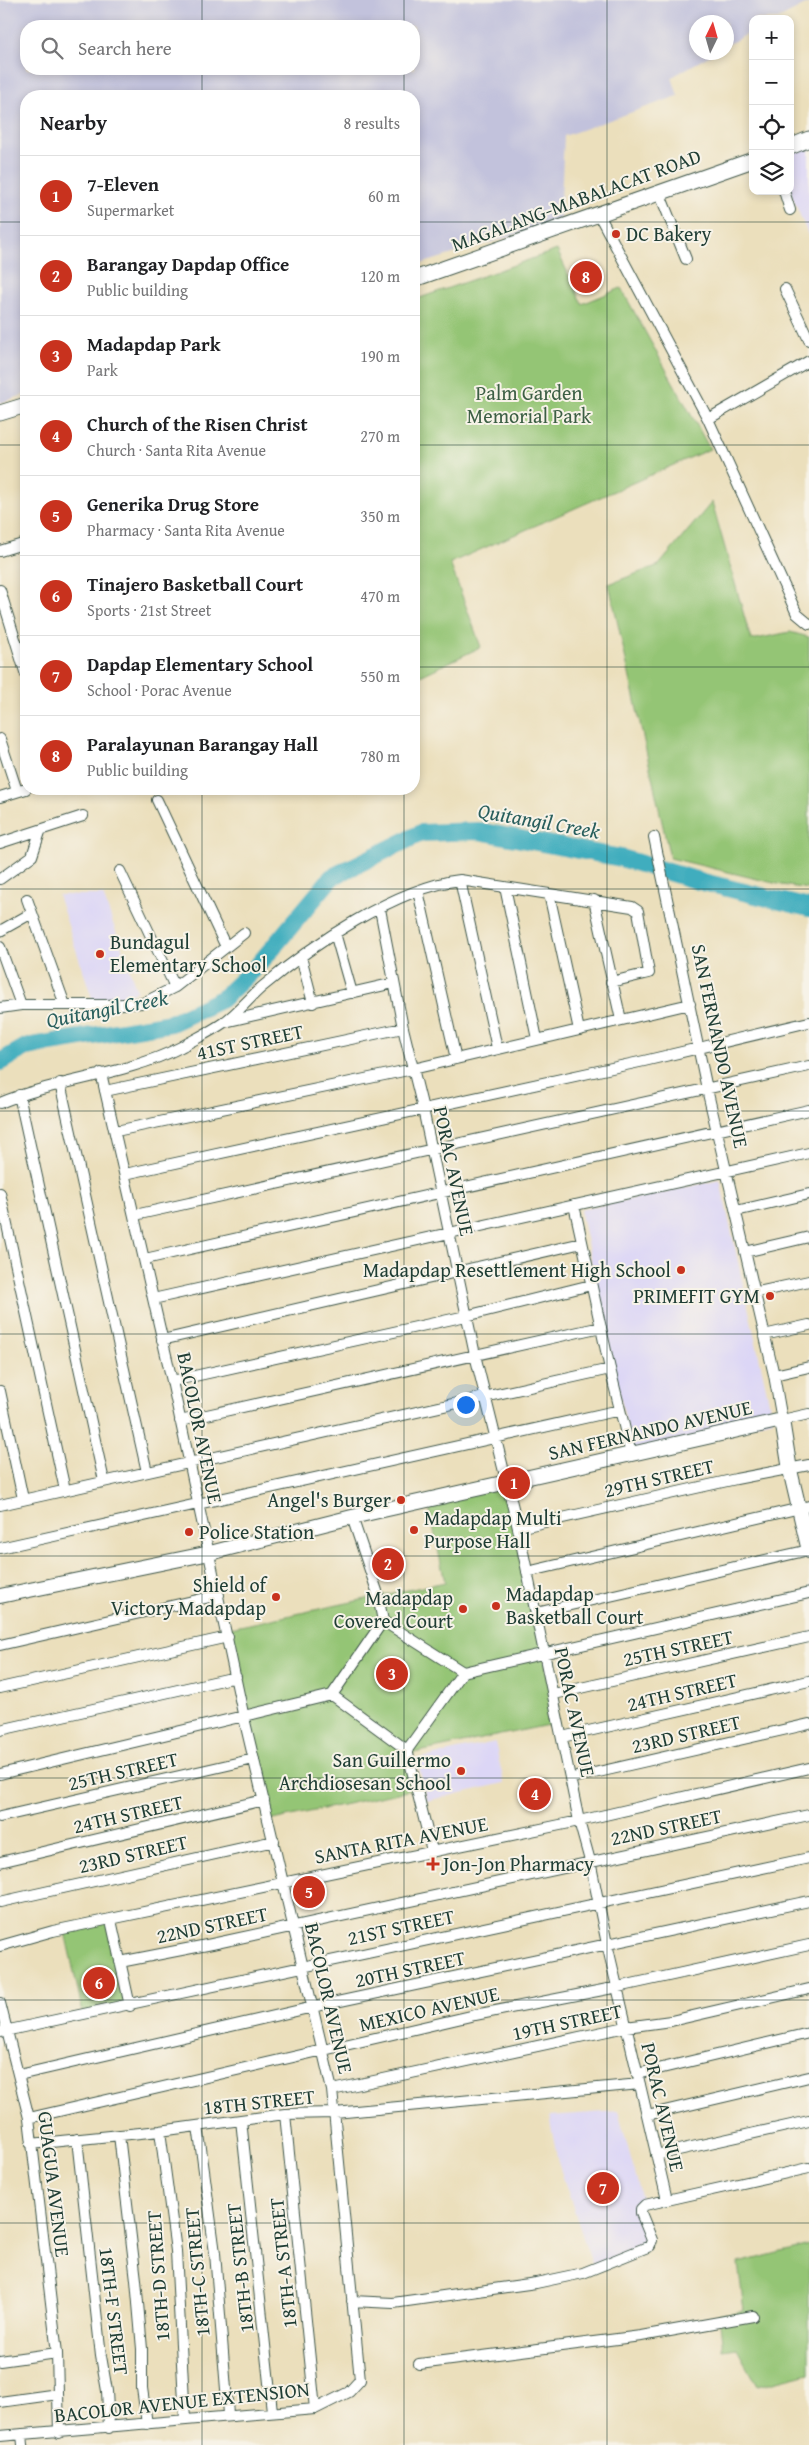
<!DOCTYPE html>
<html lang="en">
<head>
<meta charset="utf-8">
<style>
	:root { --surface:#fff; --page:#f6f6f6; --text:#202124; --muted:#757577; --line:#e0e0e0; --accent:#c8321e }
	body { margin:0; font-family:"Gentium Book Plus",serif; background:var(--page); color:var(--text) }
	.controls { position:absolute; right:15px; top:15px; display:grid; overflow:hidden; border-radius:10px; box-shadow:0 2px 8px #0003 }
	.controls button { width:45px; height:45px; display:grid; place-items:center; padding:0; border:0; border-bottom:1px solid var(--line); background:var(--surface); color:var(--text); font:25px sans-serif }
	.compass { position:absolute; left:689px; top:15px; width:45px; height:45px; border-radius:50%; background:var(--surface); box-shadow:0 2px 8px #0003; rotate:5deg }
	.you { position:absolute; left:465px; top:1404px; width:18px; height:18px; margin:-12px; border:4px solid #fff; border-radius:50%; background:#1a73e8; box-shadow:0 0 0 8px #1a73e833 }
	.badge { display:grid; place-items:center; width:32px; height:32px; border-radius:50%; background:var(--accent); color:#fff; font-size:16px; font-weight:700 }
	.pin { position:absolute; translate:-50% -50%; border:2px solid #fff; box-shadow:0 1px 5px #0006 }
	.list { margin:0; padding:0; list-style:none }
	h2 { display:flex; justify-content:space-between; align-items:center; height:65px; margin:0; padding:0 20px; font-size:21px }
	h2 small { font-size:16px; font-weight:400; color:var(--muted) }
	.list li { display:grid; grid-template-columns:32px 1fr auto; gap:15px; align-items:center; box-sizing:border-box; height:80px; padding:0 20px; border-top:1px solid var(--line) }
	.list b { display:block; font-size:19px; white-space:nowrap }
	.list p { margin:0; font-size:16px; white-space:nowrap; color:var(--muted) }
	.list em { font-size:16px; font-style:normal; color:var(--muted) }
	.icon { flex:none; width:28px; height:28px; fill:none; stroke:currentColor; stroke-width:2; stroke-linecap:round; stroke-linejoin:round }
	.map { position:relative; flex:none; width:809px; height:2445px; overflow:hidden }
	.search { position:absolute; background:var(--surface); box-shadow:0 2px 8px #0003; left:20px; top:20px; width:400px; height:55px; display:flex; align-items:center; gap:12px; box-sizing:border-box; padding:0 18px; border-radius:20px; color:var(--muted); font-size:19px }
	.panel { position:absolute; background:var(--surface); box-shadow:0 2px 8px #0003; left:20px; top:90px; width:400px; height:705px; border-radius:20px }
	.map>svg:first-child { display:block }
</style>
</head>
<body>
<div class="map">
<svg width="809" height="2445" viewBox="0 0 809 2445">
	<rect width="100%" height="100%" fill="#f7f3e8"/>
	<filter id="ink" filterUnits="userSpaceOnUse"><feTurbulence type="fractalNoise" baseFrequency=".02" numOctaves="2"/><feDisplacementMap in="SourceGraphic" scale="10" xChannelSelector="R" yChannelSelector="G"/><feConvolveMatrix kernelMatrix="1 2 1 2 8 2 1 2 1" color-interpolation-filters="sRGB"/></filter>
	<filter id="wash" filterUnits="userSpaceOnUse"><feTurbulence type="fractalNoise" baseFrequency=".0096" numOctaves="4" result="noise"/><feDisplacementMap in="SourceGraphic" scale="20" xChannelSelector="R" yChannelSelector="G"/><feGaussianBlur stdDeviation="1.12" result="paint"/><feColorMatrix in="noise" values="0 0 0 0 0 0 0 0 0 0 0 0 0 0 0 0 0 1.4 0 .05"/><feComposite in="paint" operator="in"/></filter>
	<g filter="url(#wash)">
		<rect width="100%" height="100%" fill="#ebdfbc"/>
		<path fill="#dcd6f6" d="M809,147v90l-19,-46v-36z
			M58,895h45l34,96 -26,9 -18,1z
			M720,1180l53,240 -141,30 -52,-240z
			M495,1742l9,41 -77,18 -10,-42z
			M618,2111l24,88 -4,9 12,35 -57,24 -35,-105 -9,-46z"/>
		<path fill="#c2c2dc" fill-rule="evenodd" d="M0,0h809v3l-31,16h-25v12l-26,14 -1,-23h-30v30l18,1 -42,24 6,19 -114,40 -4,85 -146,45v-170h-388v298l-26,9zM26,26h388v43h-388z"/>
		<path fill="#94c574" stroke="#5a8154" d="M557,250l25,54 39,-16 89,161 -260,114 31,84 -67,32v-379z
			M712,502l39,138 39,-8 19,5v252l-27,-4 -112,-27 -61,-274 50,-19z
			M507,1486l51,237 -149,31 7,35 -148,32 -42,-192 219,-47 -17,-79z
			M108,1922l19,81 -44,10 -18,-81z
			M809,2245v128l-51,13 -21,-38 -14,2 -4,-35 25,-4 -6,-48z"/>
		<g fill="none" stroke-linecap="round" stroke-linejoin="round">
			<path stroke="#40adbe" stroke-width="18" d="M0,1062l26,-15 145,-24 51,-24 37,-35 73,-87 89,-44 58,-2 142,27 78,23 110,27"/>
		</g>
	</g>
	<g filter="url(#ink)">
		<g fill="none" stroke-linecap="round" stroke-linejoin="round">
			<g stroke="#3e5548" stroke-width="12">
				<path id="street" d="M784,191l6,19
					M659,192l27,67
					M598,213l110,206 89,195 12,10
					M785,289l24,51
					M708,419l101,-58
					M0,551l26,-8
					M0,590l26,85
					M0,739l17,52
					M0,797l26,-8
					M157,800l69,147
					M654,837l53,252 67,286 8,45 27,-6
					M0,843l83,-27
					M120,871l55,116
					M0,879l32,-23 8,-24
					M460,880l37,168
					M505,887l32,152
					M418,891l38,168
					M549,894l30,136
					M27,899l38,106
					M594,900l27,120
					M380,909l23,119 20,81 52,246 43,173 61,293 11,40 17,83 60,256
					M0,931l32,-18
					M335,933l17,60
					M0,947l21,58
					M301,957l12,46
					M0,1008l21,-3h84l38,-2 32,-16 69,-54
					M225,1022l169,-39
					M60,1083l87,389
					M105,1091l298,-63
					M19,1095l85,386
					M0,1103c58,-24 125,-27 181,-56 14,-8 29,-15 42,-24 15,-10 26,-25 39,-36 50,-42 133,-99 198,-107l172,27 6,4 11,62 -38,9
					M116,1131l297,-62 277,-65
					M125,1174l519,-113 165,-39
					M0,1193l65,297
					M574,1205l36,164 21,85
					M736,1211l73,-17
					M135,1215l674,-149
					M745,1252l64,-15
					M145,1259l664,-149
					M753,1293l56,-12
					M153,1299l656,-146
					M764,1335l45,-10
					M162,1340l420,-97
					M774,1375l35,-8
					M172,1381l294,-65 125,-31
					M0,1391l23,108
					M180,1421l421,-94
					M0,1505l610,-136
					M352,1517l25,74 6,30
					M518,1528l218,-49 73,-14
					M0,1548l620,-138
					M527,1572l282,-66
					M536,1613l273,-63
					M0,1645l219,-50
					M0,1688l228,-51
					M554,1694l255,-57
					M332,1695l75,55 56,-78 346,-79
					M0,1730l236,-53
					M562,1737l247,-56
					M407,1750l25,101
					M0,1774l332,-79 51,-74 80,51
					M572,1778l237,-54
					M0,1817l254,-58
					M0,1862l264,-62
					M0,1902l274,-61
					M111,1920l19,86
					M0,1946l53,-15 526,-110 230,-53
					M120,1962l92,-18 597,-129
					M0,2003l29,115 28,235 2,80
					M0,2032l809,-174
					M637,2074l172,-41
					M19,2075l294,-68 496,-106
					M332,2090l294,-63 45,-6 138,-32
					M285,2114l30,295
					M647,2115l162,-38
					M29,2118l446,-103 143,-28 191,-42
					M241,2120l31,291
					M198,2126l17,127 13,161
					M160,2131l16,120 9,169
					M119,2135l17,145 6,69v39l5,36
					M77,2139l24,217 6,35 2,37
					M31,2144l129,-13 125,-17 50,-1 305,-29
					M656,2155l153,-34
					M352,2301l41,2 143,-20 47,-10 67,-27 2,-6 -11,-27v-4l4,-4 164,-37
					M0,2361l57,-8
					M419,2364l222,-28 112,-20
					M0,2402l58,-8
					M22,2434l1,11
					M0,2436l315,-27 34,-17 11,-12 -28,-290 -88,-372 -72,-337 -71,-308"/>
			</g>
			<g stroke="#3e5548" stroke-width="16">
				<path id="secondary" d="M0,1596l210,-43 142,-36 430,-97 8,50 19,81"/>
			</g>
			<g stroke="#3e5548" stroke-width="17">
				<path id="primary" d="M790,147l19,-8
					M414,279l339,-119
					M0,413l26,-8"/>
			</g>
			<use href="#street" stroke="#fff" stroke-width="10"/>
			<use href="#secondary" stroke="#fff" stroke-width="14"/>
			<use href="#primary" stroke="#fff" stroke-width="15"/>
		</g>
	</g>
	<path fill="none" stroke="#1f3d34" stroke-width="1" stroke-opacity="0.55" d="M202,0v26M404,0v26M607,0v2445M202,69v27M404,69v27M0,222h26M414,222h395M0,445h26M414,445h395M0,667h26M414,667h395M202,789v1656M404,789v1656M0,889h809M0,1111h809M0,1334h809M0,1556h809M0,1778h809M0,2000h809M0,2223h809"/>
	<g fill="#c8321e" stroke="#f7f3e8" stroke-width="2">
		<circle cx="616" cy="234" r="5"/>
		<circle cx="100" cy="954" r="5"/>
		<circle cx="681" cy="1270" r="5"/>
		<circle cx="770" cy="1296" r="5"/>
		<circle cx="401" cy="1500" r="5"/>
		<circle cx="414" cy="1530" r="5"/>
		<circle cx="189" cy="1532" r="5"/>
		<circle cx="276" cy="1597" r="5"/>
		<circle cx="496" cy="1606" r="5"/>
		<circle cx="463" cy="1609" r="5"/>
		<circle cx="461" cy="1771" r="5"/>
		<path d="M430.5 1856.5h5v5h5v5h-5v5h-5v-5h-5v-5h5z"/>
	</g>
	<g text-anchor="middle" stroke-width="4" stroke-linejoin="round" paint-order="stroke">
		<g font-size="20" fill="#1f3d34" stroke="#f7f3e8">
			<text transform="translate(576 200) rotate(-20)" y="7">MAGALANG-MABALACAT ROAD</text>
			<text transform="translate(250 1042) rotate(-12)" y="7">41ST STREET</text>
			<text transform="translate(720 1046) rotate(78)" y="7">SAN FERNANDO AVENUE</text>
			<text transform="translate(454 1171) rotate(78)" y="7">PORAC AVENUE</text>
			<text transform="translate(200 1428) rotate(78)" y="7">BACOLOR AVENUE</text>
			<text transform="translate(650 1430) rotate(-13)" y="7">SAN FERNANDO AVENUE</text>
			<text transform="translate(659 1478) rotate(-13)" y="7">29TH STREET</text>
			<text transform="translate(678 1648) rotate(-12)" y="7">25TH STREET</text>
			<text transform="translate(682 1692) rotate(-13)" y="7">24TH STREET</text>
			<text transform="translate(575 1712) rotate(78)" y="7">PORAC AVENUE</text>
			<text transform="translate(686 1734) rotate(-13)" y="7">23RD STREET</text>
			<text transform="translate(123 1771) rotate(-13)" y="7">25TH STREET</text>
			<text transform="translate(128 1814) rotate(-13)" y="7">24TH STREET</text>
			<text transform="translate(666 1827) rotate(-12)" y="7">22ND STREET</text>
			<text transform="translate(401 1840) rotate(-11)" y="7">SANTA RITA AVENUE</text>
			<text transform="translate(133 1854) rotate(-13)" y="7">23RD STREET</text>
			<text transform="translate(212 1925) rotate(-12)" y="7">22ND STREET</text>
			<text transform="translate(401 1927) rotate(-12)" y="7">21ST STREET</text>
			<text transform="translate(410 1969) rotate(-12)" y="7">20TH STREET</text>
			<text transform="translate(329 1998) rotate(77)" y="7">BACOLOR AVENUE</text>
			<text transform="translate(429 2009) rotate(-13)" y="7">MEXICO AVENUE</text>
			<text transform="translate(567 2022) rotate(-12)" y="7">19TH STREET</text>
			<text transform="translate(259 2102) rotate(-6)" y="7">18TH STREET</text>
			<text transform="translate(663 2107) rotate(77)" y="7">PORAC AVENUE</text>
			<text transform="translate(54 2184) rotate(83)" y="7">GUAGUA AVENUE</text>
			<text transform="translate(283 2263) rotate(-96)" y="7">18TH-A STREET</text>
			<text transform="translate(240 2268) rotate(-96)" y="7">18TH-B STREET</text>
			<text transform="translate(197 2272) rotate(-95)" y="7">18TH-C STREET</text>
			<text transform="translate(158 2276) rotate(-94)" y="7">18TH-D STREET</text>
			<text transform="translate(114 2311) rotate(83)" y="7">18TH-F STREET</text>
			<text transform="translate(182 2402) rotate(-6)" y="7">BACOLOR AVENUE EXTENSION</text>
		</g>
		<g font-size="20" fill="#1f3d34" stroke="#f7f3e8" text-anchor="start">
			<text x="626" y="241">DC Bakery</text>
			<text x="110" y="949">Bundagul<tspan x="110" dy="23">Elementary School</tspan></text>
			<text x="671" y="1277" text-anchor="end">Madapdap Resettlement High School</text>
			<text x="760" y="1303" text-anchor="end">PRIMEFIT GYM</text>
			<text x="391" y="1507" text-anchor="end">Angel's Burger</text>
			<text x="424" y="1525">Madapdap Multi<tspan x="424" dy="23">Purpose Hall</tspan></text>
			<text x="199" y="1539">Police Station</text>
			<text x="266" y="1592" text-anchor="end">Shield of<tspan x="266" dy="23">Victory Madapdap</tspan></text>
			<text x="506" y="1601">Madapdap<tspan x="506" dy="23">Basketball Court</tspan></text>
			<text x="453" y="1605" text-anchor="end">Madapdap<tspan x="453" dy="23">Covered Court</tspan></text>
			<text x="451" y="1767" text-anchor="end">San Guillermo<tspan x="451" dy="23">Archdiosesan School</tspan></text>
			<text x="443" y="1871">Jon-Jon Pharmacy</text>
		</g>
		<g font-size="20" fill="#3c5f44" stroke="#f7f3e8">
			<text x="529" y="400">Palm Garden<tspan x="529" dy="23">Memorial Park</tspan></text>
		</g>
		<g font-size="21" font-style="italic" fill="#295f5d" stroke="#f7f3e8">
			<text transform="translate(539 821) rotate(10)" y="7">Quitangil Creek</text>
			<text transform="translate(107 1009) rotate(-11)" y="7">Quitangil Creek</text>
		</g>
	</g>
</svg>
<div class="controls">
<button>+</button>
<button>−</button>
<button><svg class="icon" aria-label="locate" viewBox="0 0 24 24"><circle cx="12" cy="12" r="6"/><path d="M12 2v4M12 18v4M2 12h4M18 12h4"/></svg></button>
<button><svg class="icon" aria-label="layers" viewBox="0 0 24 24"><path d="M12 4l9 5-9 5-9-5zM3 14l9 5 9-5"/></svg></button>
</div>
<svg class="compass" viewBox="-18 -18 36 36"><path d="M0-13l5 13h-10z" fill="#e53935"/><path d="M0 13l5-13h-10z" fill="#757577"/></svg>
<div class="you"></div>
<div class="pin badge" style="left:514px;top:1483px">1</div>
<div class="pin badge" style="left:388px;top:1564px">2</div>
<div class="pin badge" style="left:392px;top:1674px">3</div>
<div class="pin badge" style="left:535px;top:1794px">4</div>
<div class="pin badge" style="left:309px;top:1892px">5</div>
<div class="pin badge" style="left:99px;top:1983px">6</div>
<div class="pin badge" style="left:603px;top:2188px">7</div>
<div class="pin badge" style="left:586px;top:277px">8</div>
<div class="search"><svg class="icon" aria-label="search" viewBox="0 0 24 24"><circle cx="10" cy="10" r="6"/><path d="M15 15l6 6"/></svg>Search here</div>
<section class="panel">
<h2>Nearby<small>8 results</small></h2>
<ul class="list">
<li><span class="badge">1</span><div><b>7-Eleven</b><p>Supermarket</p></div><em>60 m</em></li>
<li><span class="badge">2</span><div><b>Barangay Dapdap Office</b><p>Public building</p></div><em>120 m</em></li>
<li><span class="badge">3</span><div><b>Madapdap Park</b><p>Park</p></div><em>190 m</em></li>
<li><span class="badge">4</span><div><b>Church of the Risen Christ</b><p>Church · Santa Rita Avenue</p></div><em>270 m</em></li>
<li><span class="badge">5</span><div><b>Generika Drug Store</b><p>Pharmacy · Santa Rita Avenue</p></div><em>350 m</em></li>
<li><span class="badge">6</span><div><b>Tinajero Basketball Court</b><p>Sports · 21st Street</p></div><em>470 m</em></li>
<li><span class="badge">7</span><div><b>Dapdap Elementary School</b><p>School · Porac Avenue</p></div><em>550 m</em></li>
<li><span class="badge">8</span><div><b>Paralayunan Barangay Hall</b><p>Public building</p></div><em>780 m</em></li>
</ul>
</section>
</div>
</body>
</html>
